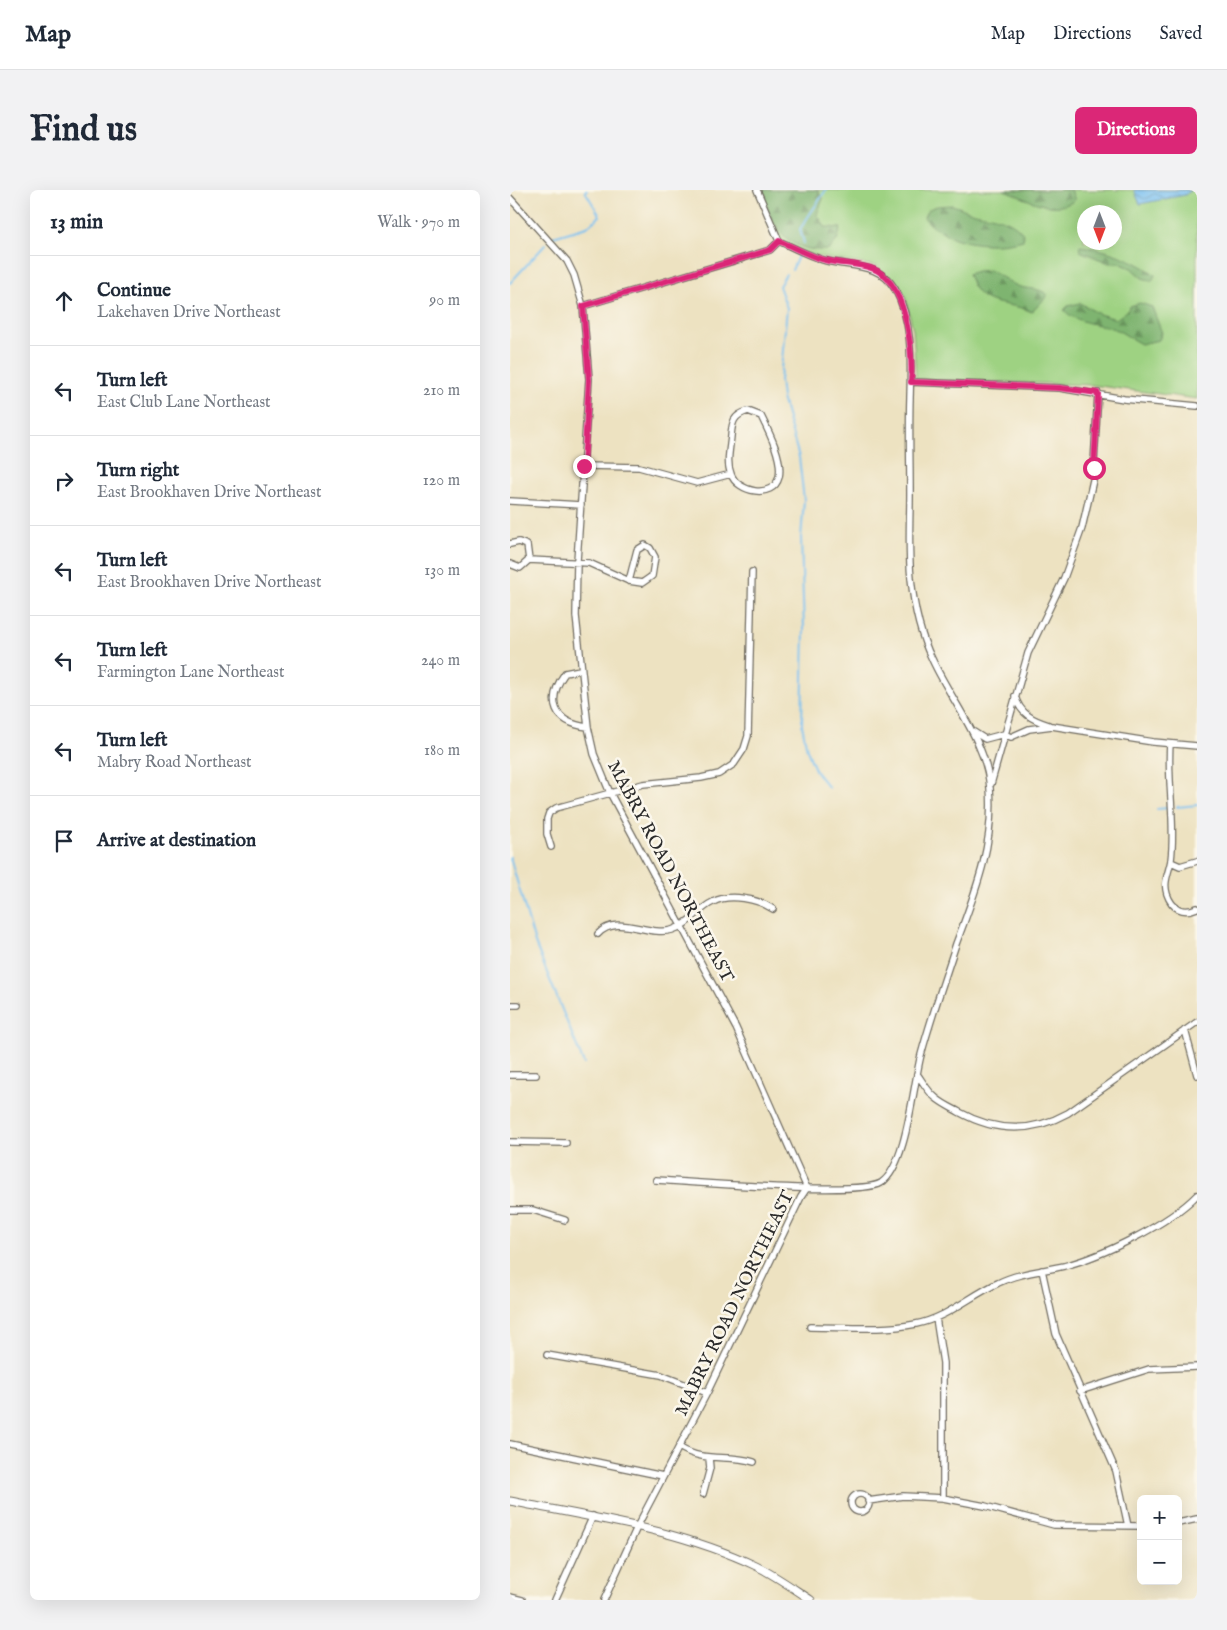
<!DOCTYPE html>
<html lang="en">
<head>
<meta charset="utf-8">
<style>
	:root { --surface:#fff; --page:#f2f2f3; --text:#1f2937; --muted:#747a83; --line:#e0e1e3; --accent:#db2777 }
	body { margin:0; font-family:"IM FELL English",serif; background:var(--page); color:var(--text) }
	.controls { position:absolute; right:15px; bottom:15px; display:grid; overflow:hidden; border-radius:8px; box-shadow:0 5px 20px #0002 }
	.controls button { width:45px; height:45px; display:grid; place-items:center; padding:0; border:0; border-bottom:1px solid var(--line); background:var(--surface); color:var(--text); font:25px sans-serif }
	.compass { position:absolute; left:567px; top:15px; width:45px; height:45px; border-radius:50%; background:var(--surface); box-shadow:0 5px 20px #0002; rotate:180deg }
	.stop { position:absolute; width:15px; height:15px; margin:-11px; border:4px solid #db2777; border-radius:50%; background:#fff }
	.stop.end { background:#db2777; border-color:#fff; box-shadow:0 1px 5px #0008 }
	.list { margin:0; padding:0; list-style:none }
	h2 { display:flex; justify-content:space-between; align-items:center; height:65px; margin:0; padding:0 20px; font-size:21px }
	h2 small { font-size:16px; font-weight:400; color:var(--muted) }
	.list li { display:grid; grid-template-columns:32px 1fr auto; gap:15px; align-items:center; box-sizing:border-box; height:90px; padding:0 20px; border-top:1px solid var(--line) }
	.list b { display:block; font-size:19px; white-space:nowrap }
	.list p { margin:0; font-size:16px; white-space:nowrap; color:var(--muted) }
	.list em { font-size:16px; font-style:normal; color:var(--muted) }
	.icon { flex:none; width:28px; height:28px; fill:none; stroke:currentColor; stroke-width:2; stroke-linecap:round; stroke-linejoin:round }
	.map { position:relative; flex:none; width:687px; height:1410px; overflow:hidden; border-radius:8px }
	header { display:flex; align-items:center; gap:30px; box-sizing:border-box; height:70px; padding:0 25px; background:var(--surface); border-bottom:1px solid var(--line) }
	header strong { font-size:24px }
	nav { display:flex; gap:28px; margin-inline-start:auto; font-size:18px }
	.intro { display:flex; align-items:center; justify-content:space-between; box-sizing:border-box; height:120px; padding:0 30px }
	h1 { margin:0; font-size:35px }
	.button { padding:12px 22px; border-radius:8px; background:var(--accent); color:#fff; font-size:18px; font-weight:700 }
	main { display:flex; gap:30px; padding:0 30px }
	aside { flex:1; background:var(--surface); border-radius:8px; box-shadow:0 5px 20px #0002 }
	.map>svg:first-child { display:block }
</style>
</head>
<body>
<header>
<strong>Map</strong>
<nav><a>Map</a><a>Directions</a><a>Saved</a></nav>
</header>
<div class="intro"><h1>Find us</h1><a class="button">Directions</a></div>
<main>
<aside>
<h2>13 min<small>Walk · 970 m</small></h2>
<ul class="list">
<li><svg class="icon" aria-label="ahead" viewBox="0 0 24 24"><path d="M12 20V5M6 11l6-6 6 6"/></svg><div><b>Continue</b><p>Lakehaven Drive Northeast</p></div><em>90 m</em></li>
<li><svg class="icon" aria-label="left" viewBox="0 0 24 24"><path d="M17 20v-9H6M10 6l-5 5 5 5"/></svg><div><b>Turn left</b><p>East Club Lane Northeast</p></div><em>210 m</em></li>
<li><svg class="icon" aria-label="right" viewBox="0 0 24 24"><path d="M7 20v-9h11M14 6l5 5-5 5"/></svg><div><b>Turn right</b><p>East Brookhaven Drive Northeast</p></div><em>120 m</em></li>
<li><svg class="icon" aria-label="left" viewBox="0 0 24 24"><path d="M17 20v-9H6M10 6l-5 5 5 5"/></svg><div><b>Turn left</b><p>East Brookhaven Drive Northeast</p></div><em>130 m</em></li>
<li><svg class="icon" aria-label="left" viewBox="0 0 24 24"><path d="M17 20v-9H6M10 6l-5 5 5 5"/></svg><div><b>Turn left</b><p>Farmington Lane Northeast</p></div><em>240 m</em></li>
<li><svg class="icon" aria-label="left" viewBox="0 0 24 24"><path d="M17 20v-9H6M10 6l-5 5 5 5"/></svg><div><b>Turn left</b><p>Mabry Road Northeast</p></div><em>180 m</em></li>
<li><svg class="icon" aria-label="arrive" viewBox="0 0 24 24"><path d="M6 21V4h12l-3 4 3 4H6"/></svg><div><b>Arrive at destination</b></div></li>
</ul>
</aside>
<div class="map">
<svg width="687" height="1410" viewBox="0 0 687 1410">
	<defs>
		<pattern id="forest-firs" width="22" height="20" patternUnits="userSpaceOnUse" patternTransform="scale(1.25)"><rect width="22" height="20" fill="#7eb470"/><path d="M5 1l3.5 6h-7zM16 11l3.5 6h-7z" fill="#67935c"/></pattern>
		<pattern id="water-waves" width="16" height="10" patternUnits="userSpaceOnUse" patternTransform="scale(1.25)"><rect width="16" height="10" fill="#78c0f1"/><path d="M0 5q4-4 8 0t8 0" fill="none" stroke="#639cc3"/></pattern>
	</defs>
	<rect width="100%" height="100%" fill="#fbf7ec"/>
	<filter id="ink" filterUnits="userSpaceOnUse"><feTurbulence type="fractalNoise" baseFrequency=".02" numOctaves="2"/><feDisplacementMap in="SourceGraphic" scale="10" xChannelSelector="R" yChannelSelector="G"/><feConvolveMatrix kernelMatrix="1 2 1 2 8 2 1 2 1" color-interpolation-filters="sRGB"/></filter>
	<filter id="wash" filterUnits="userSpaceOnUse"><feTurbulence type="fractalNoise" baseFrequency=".0096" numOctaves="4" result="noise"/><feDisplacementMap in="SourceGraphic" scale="20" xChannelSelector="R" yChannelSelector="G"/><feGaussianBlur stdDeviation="1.12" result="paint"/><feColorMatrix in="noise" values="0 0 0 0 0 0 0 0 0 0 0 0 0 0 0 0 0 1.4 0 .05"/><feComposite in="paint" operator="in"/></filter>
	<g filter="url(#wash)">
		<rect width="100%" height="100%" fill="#ede2c1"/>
		<path fill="#9ed282" stroke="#647e56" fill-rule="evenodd" d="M249,0h438v209l-105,-14 -176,-6 -3,-49 -8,-35 -28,-29 -53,-8 -43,-13zM574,22h30v30h-30z"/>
		<path fill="url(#forest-firs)" stroke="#54704e" d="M252,0h56l5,9 -6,15 8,13 16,1 -4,12 -8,10c-42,3 -58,-23 -67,-60z
			M494,0h67l4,10c-21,16 -49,-2 -71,-10z
			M442,15c8,2 15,6 23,8 18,4 37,5 49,22l-1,5c-32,9 -76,4 -99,-22 3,-14 17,-12 28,-13z
			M569,56c22,1 60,15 76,29l-3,6 -10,-3 -11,-10 -12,-5h-10l-29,-12z
			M479,80c10,5 19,11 28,16 11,4 22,1 31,9l-16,17c-28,-13 -52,-1 -64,-38l9,-3z
			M570,113l19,11 17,5 11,-8 3,-5 10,-3 12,4 10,26 -3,7 -18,4c-8,-4 -16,-10 -24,-14 -17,-7 -39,-5 -53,-20l4,-4z"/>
		<path fill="url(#water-waves)" stroke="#52768e" d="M624,0h57l-6,5 -45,9z"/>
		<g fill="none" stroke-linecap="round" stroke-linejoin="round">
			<path stroke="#78c0f1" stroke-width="2" d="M43,47l34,-10 13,-11 -15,-25 2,-1
				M294,53l-4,-14 26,-39
				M282,80l6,-14
				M276,84l-7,12 8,22 -7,72 2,18 17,59 5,43 -3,38 3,92 -2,95 5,25 9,22 13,16
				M0,93l36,-39
				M667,617l20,-2
				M647,619l11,-1
				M0,667l25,86 49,121"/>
		</g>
	</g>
	<g filter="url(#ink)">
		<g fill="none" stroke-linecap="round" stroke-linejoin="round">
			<g stroke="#6f6b60" stroke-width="8">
				<path id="minor" d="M0,8l57,63 7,14 9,31 6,73 -12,182 -1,55 12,111 6,27 16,39 126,235 71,160
					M73,116l187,-56 9,-9
					M401,192l149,6 64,11 73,7
					M238,221l13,5c8,16 22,43 18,61 -6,23 -42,15 -48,-3 -5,-11 -1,-26 0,-38 1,-13 2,-21 17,-25z
					M74,276l55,1 58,16 34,-9
					M0,311l71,4
					M0,354l9,-2 8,3 2,15 -9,8 -10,-4
					M135,355l5,3 5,9 -3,19 -10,7 -13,-2 8,-31z
					M19,370l60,3 40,18
					M70,480l-15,3c-20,28 -11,50 23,54
					M505,506c5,18 18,24 34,29
					M464,542l11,7 19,-5
					M494,544l7,3 18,-8 23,-3 101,16 44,4
					M660,554c-3,39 6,77 1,116 -2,12 -8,22 -4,34 5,15 16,20 30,14
					M481,594l37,-131 36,-75 18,-50 11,-48 5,-87
					M41,657l-4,-13v-15l2,-6 7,-5 87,-24 58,-6 18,-4 15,-10 10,-15 4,-13 4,-164
					M661,672l9,4 17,-5
					M88,744c19,-21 50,3 74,-4 17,-5 26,-21 41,-28 17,-9 45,-3 60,7
					M0,815h8
					M675,840l12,45
					M407,884c6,8 11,18 19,24 7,6 16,10 23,14 36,20 73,21 109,1l129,-91
					M0,885h26
					M0,952l56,1
					M146,990c35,2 204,16 225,3 26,-17 32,-98 40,-128 10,-37 23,-74 35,-111 19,-51 39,-100 34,-156 -4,-48 -39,-87 -58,-129 -13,-26 -18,-52 -21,-81 -3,-27 -1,-56 -1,-84 0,-32 -1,-65 0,-97 1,-35 3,-76 -15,-108 -15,-26 -43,-22 -68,-28 -16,-4 -33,-13 -48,-20l-22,-51
					M0,1020h23l32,10
					M532,1080l14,64 60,137 12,55
					M426,1128l7,45v135
					M300,1137c34,0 72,4 106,-3 31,-6 54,-28 82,-41 20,-10 44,-12 66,-17 39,-10 105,-42 133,-71
					M37,1165l114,20 46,18
					M570,1201l69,-22 48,-2
					M0,1254l153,32
					M169,1257c26,17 48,6 75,15
					M193,1304l7,-26 -1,-10
					M341 1313a9 9 0 1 1 18 0a9 9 0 1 1-18 0Z
					M358,1311l35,-5 40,2 42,8 69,19 87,1
					M668,1333l19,-4
					M0,1407l12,3
					M45,1410l38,-84
					M94,1410l34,-75 69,-132 94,-196 6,-9"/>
			</g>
			<g stroke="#6f6b60" stroke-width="9">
				<path id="tertiary" d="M0,1311c83,17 168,28 246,65 19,9 38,23 55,34"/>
			</g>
			<use href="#minor" stroke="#fff" stroke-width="5.5"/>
			<use href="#tertiary" stroke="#fff" stroke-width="7"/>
		</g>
	</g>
	<g fill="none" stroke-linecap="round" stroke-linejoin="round" filter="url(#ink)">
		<path stroke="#db2777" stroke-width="6" d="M74,276l5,-86 -6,-74 187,-56 9,-9c15,6 31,16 46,19 15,4 32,3 46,8 36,11 42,83 40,114l149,6 38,5 -4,75"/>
	</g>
	<g text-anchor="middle" stroke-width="5" stroke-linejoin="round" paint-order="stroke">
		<g font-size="18" fill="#2b2b2b" stroke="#fbf7ec">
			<text transform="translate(161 681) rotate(62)" y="6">MABRY ROAD NORTHEAST</text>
			<text transform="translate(224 1113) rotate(-64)" y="6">MABRY ROAD NORTHEAST</text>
		</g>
	</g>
</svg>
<div class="controls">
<button>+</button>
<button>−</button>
</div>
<svg class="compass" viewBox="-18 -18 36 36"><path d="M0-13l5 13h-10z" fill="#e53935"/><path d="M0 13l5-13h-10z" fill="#747a83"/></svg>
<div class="stop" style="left:584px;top:278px"></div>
<div class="stop end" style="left:74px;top:276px"></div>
</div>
</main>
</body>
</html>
